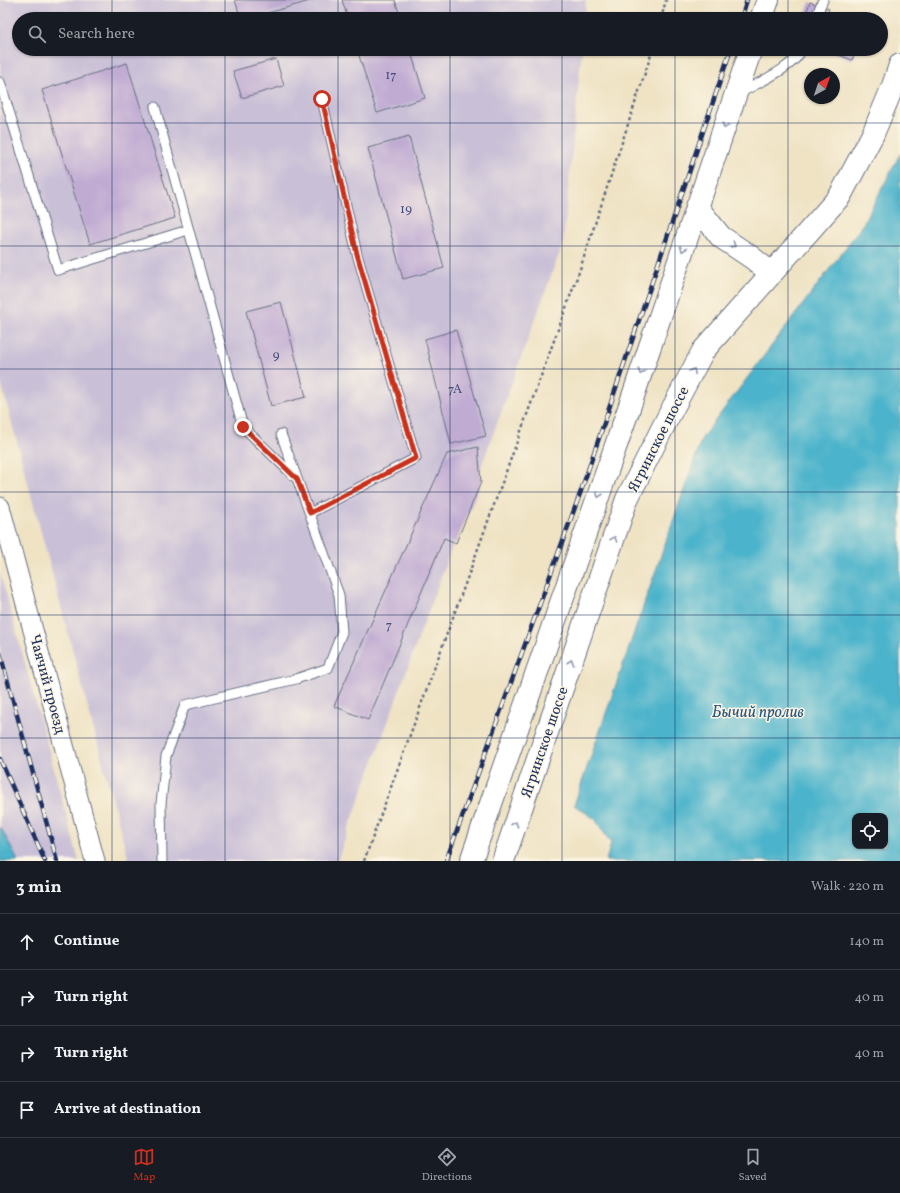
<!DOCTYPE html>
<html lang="en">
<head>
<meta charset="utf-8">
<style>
	:root { --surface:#171b24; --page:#242831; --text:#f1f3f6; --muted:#9ea1a6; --line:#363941; --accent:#c8321e }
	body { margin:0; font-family:Vollkorn,serif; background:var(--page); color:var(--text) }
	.controls { position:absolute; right:12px; bottom:12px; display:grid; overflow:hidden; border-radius:8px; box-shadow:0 1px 3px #0004 }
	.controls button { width:36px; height:36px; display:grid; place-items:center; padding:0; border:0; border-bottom:1px solid var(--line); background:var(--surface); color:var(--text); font:20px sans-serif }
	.compass { position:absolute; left:804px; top:68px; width:36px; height:36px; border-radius:50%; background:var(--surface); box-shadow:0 1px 3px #0004; rotate:40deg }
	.stop { position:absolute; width:12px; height:12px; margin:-9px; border:3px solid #c8321e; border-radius:50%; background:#fff }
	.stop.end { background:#c8321e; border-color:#fff; box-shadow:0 1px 4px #0008 }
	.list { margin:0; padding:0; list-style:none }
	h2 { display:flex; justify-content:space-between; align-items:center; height:52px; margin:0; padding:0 16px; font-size:17px }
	h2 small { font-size:13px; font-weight:400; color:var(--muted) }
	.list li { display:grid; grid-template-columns:26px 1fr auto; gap:12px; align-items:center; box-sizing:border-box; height:56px; padding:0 16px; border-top:1px solid var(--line) }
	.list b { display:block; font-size:15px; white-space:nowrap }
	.list em { font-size:13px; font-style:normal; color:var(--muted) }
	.icon { flex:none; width:22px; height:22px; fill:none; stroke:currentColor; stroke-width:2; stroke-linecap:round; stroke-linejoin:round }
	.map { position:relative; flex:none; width:900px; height:861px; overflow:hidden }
	.search { position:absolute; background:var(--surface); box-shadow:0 1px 3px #0004; left:12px; right:12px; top:12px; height:44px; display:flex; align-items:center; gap:10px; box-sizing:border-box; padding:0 14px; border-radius:22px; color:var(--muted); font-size:15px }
	.sheet { height:276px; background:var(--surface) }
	nav { display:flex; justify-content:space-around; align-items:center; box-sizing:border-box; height:56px; border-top:1px solid var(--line); background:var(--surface); font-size:11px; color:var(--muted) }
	nav a { display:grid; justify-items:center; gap:2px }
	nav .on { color:var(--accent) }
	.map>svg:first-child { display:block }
</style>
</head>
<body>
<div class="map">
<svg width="900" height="861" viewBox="0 0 900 861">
	<rect width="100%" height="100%" fill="#fcf5e5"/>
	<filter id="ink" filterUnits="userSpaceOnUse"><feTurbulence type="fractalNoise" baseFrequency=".025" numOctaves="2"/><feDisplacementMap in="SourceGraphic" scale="8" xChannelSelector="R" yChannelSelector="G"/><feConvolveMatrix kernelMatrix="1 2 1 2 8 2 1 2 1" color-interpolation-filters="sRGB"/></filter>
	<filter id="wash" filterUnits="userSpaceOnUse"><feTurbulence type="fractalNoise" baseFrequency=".012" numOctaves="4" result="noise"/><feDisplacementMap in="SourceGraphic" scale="16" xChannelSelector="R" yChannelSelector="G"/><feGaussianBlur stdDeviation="0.9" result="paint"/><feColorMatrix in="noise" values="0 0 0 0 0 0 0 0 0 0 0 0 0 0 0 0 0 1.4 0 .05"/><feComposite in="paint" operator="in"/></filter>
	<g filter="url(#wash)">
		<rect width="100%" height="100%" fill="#efe3c4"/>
		<path fill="#c9bfd7" d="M0,0h586l-1,19h-566v30h563l-19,194 -226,618h-208l-129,-482z
			M0,572l41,150 38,139h-61l-18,-35z"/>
		<path fill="#4cb3cb" stroke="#347194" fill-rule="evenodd" d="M900,154v707h-294l5,-18 -16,-24 -21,-14 128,-367 160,-212zM855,816h30v30h-30z
			M0,826l18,35h-18z"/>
		<g id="blocks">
			<path fill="#c0abd3" d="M235,0h78l-66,19h-6z
				M342,0h53l6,19h-53z
				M810,2l19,7 -4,10h-21z
				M357,49h53l15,49 -48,15z
				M798,49h17l-2,6z
				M824,49h32l-4,11z
				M276,59l8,27 -42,12 -9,-27z
				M127,63l48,155 -85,26 -48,-154z
				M409,137l35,131 -41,11 -35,-131z
				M281,302l25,95 -35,9 -25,-95z
				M456,330l30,106 -35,8 -26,-105z
				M478,447l3,35 -25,61 -12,-5 -76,182 -34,-14 113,-252z"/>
		</g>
	</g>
	<g filter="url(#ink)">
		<use href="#blocks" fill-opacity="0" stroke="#656e82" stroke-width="1"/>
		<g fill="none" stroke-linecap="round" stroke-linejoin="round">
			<g stroke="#656e82" stroke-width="11">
				<path id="service" d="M815,19l8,-19
					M0,82l58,188 130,-40
					M740,93c17,-10 54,-25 62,-44
					M155,107l88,320 53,51
					M310,513l106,-55 -59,-204 -35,-155
					M162,861l-1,-57 5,-48 19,-51 111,-26 32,-11 14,-36 -3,-37 -58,-161"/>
			</g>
			<g stroke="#656e82" stroke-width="21">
				<path id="minor" d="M0,507l95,354"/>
			</g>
			<g stroke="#656e82" stroke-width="24">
				<path id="tertiary" d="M697,207l24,30 30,20 20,16"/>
			</g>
			<g stroke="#656e82" stroke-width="24">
				<path id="secondary" d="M761,19l7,-19
					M471,861l158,-453 122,-359
					M503,861l124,-362 39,-78 37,-70 137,-155 33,-62 20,-48 7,-21"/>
			</g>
			<path stroke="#656e82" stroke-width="2.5" stroke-dasharray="3 3" stroke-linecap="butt" d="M661,19l5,-19
				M364,861l215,-589 74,-223"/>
			<use href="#service" stroke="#fff" stroke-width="9"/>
			<use href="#minor" stroke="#fff" stroke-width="19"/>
			<use href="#tertiary" stroke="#fff" stroke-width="22"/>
			<use href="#secondary" stroke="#fff" stroke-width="22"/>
			<g stroke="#1b2f5e" stroke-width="4.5">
				<path id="rail" d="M741,19l6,-19
					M0,653l57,208
					M0,759l45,102
					M446,861l135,-370 150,-442"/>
			</g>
			<use href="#rail" stroke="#fcf5e5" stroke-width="3" stroke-dasharray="9" stroke-linecap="butt"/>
		</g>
		<defs><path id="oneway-chevron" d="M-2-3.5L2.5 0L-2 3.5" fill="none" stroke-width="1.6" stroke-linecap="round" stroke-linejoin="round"/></defs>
		<g stroke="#8d97ae">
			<use href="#oneway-chevron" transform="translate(725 126) rotate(109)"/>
			<use href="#oneway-chevron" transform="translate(733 245) rotate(33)"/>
			<use href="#oneway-chevron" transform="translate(683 249) rotate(109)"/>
			<use href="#oneway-chevron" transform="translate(693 371) rotate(-62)"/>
			<use href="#oneway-chevron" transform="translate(641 372) rotate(109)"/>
			<use href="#oneway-chevron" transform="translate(599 495) rotate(109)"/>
			<use href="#oneway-chevron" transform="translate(614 539) rotate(-71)"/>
			<use href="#oneway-chevron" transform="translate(571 662) rotate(-71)"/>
			<use href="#oneway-chevron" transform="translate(515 824) rotate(-71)"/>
		</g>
	</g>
	<g fill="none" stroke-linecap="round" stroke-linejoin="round" filter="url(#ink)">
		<path stroke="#c8321e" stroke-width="5" d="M243,427l54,52 13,34 106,-55 -59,-204 -35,-155"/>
	</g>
	<path fill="none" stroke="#1b2f5e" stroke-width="1" stroke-opacity="0.55" d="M112,0v19M225,0v19M338,0v19M450,0v19M562,0v19M675,0v19M788,0v19M112,49v812M225,49v812M338,49v812M450,49v812M562,49v812M675,49v812M788,49v812M0,123h900M0,246h900M0,369h900M0,492h900M0,615h900M0,738h900"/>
	<g text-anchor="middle" stroke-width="3" stroke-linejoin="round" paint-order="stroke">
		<g font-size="13" fill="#444e7b">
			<text x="391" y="79">17</text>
			<text x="406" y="213">19</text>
			<text x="276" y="359">9</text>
			<text x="455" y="393">7А</text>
			<text x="389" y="629">7</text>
		</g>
		<g font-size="15" fill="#1b2f5e" stroke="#fcf5e5">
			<text transform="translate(658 439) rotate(-63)" y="5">Ягринское шоссе</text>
			<text transform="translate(48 684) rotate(75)" y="5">Чаячий проезд</text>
			<text transform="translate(544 742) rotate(-71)" y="5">Ягринское шоссе</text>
		</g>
		<g font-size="16" font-style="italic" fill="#2a577f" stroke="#fcf5e5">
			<text x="758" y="717">Бычий пролив</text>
		</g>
	</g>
</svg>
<div class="controls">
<button><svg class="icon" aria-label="locate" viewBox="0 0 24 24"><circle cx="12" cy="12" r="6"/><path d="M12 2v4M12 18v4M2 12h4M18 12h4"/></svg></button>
</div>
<svg class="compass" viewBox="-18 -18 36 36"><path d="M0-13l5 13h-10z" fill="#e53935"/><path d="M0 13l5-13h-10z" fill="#9ea1a6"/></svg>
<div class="stop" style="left:322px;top:99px"></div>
<div class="stop end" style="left:243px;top:427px"></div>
<div class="search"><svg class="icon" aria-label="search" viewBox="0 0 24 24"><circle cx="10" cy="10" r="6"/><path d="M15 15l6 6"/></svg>Search here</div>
</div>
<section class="sheet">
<h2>3 min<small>Walk · 220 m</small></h2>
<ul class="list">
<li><svg class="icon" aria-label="ahead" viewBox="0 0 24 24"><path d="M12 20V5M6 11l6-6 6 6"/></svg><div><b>Continue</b></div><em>140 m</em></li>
<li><svg class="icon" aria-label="right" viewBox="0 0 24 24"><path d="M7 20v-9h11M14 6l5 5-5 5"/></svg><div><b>Turn right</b></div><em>40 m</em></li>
<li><svg class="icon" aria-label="right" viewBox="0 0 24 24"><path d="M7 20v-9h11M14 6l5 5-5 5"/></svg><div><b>Turn right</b></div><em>40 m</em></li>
<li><svg class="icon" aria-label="arrive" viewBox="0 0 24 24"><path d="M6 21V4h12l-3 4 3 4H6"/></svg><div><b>Arrive at destination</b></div></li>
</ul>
</section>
<nav>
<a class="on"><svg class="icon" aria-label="map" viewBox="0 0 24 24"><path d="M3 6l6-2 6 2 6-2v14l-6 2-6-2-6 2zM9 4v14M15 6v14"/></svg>Map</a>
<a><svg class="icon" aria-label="directions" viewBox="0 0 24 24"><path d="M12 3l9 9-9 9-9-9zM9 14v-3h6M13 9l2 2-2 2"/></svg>Directions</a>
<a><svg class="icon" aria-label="saved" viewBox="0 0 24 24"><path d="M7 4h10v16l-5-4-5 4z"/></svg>Saved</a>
</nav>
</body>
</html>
